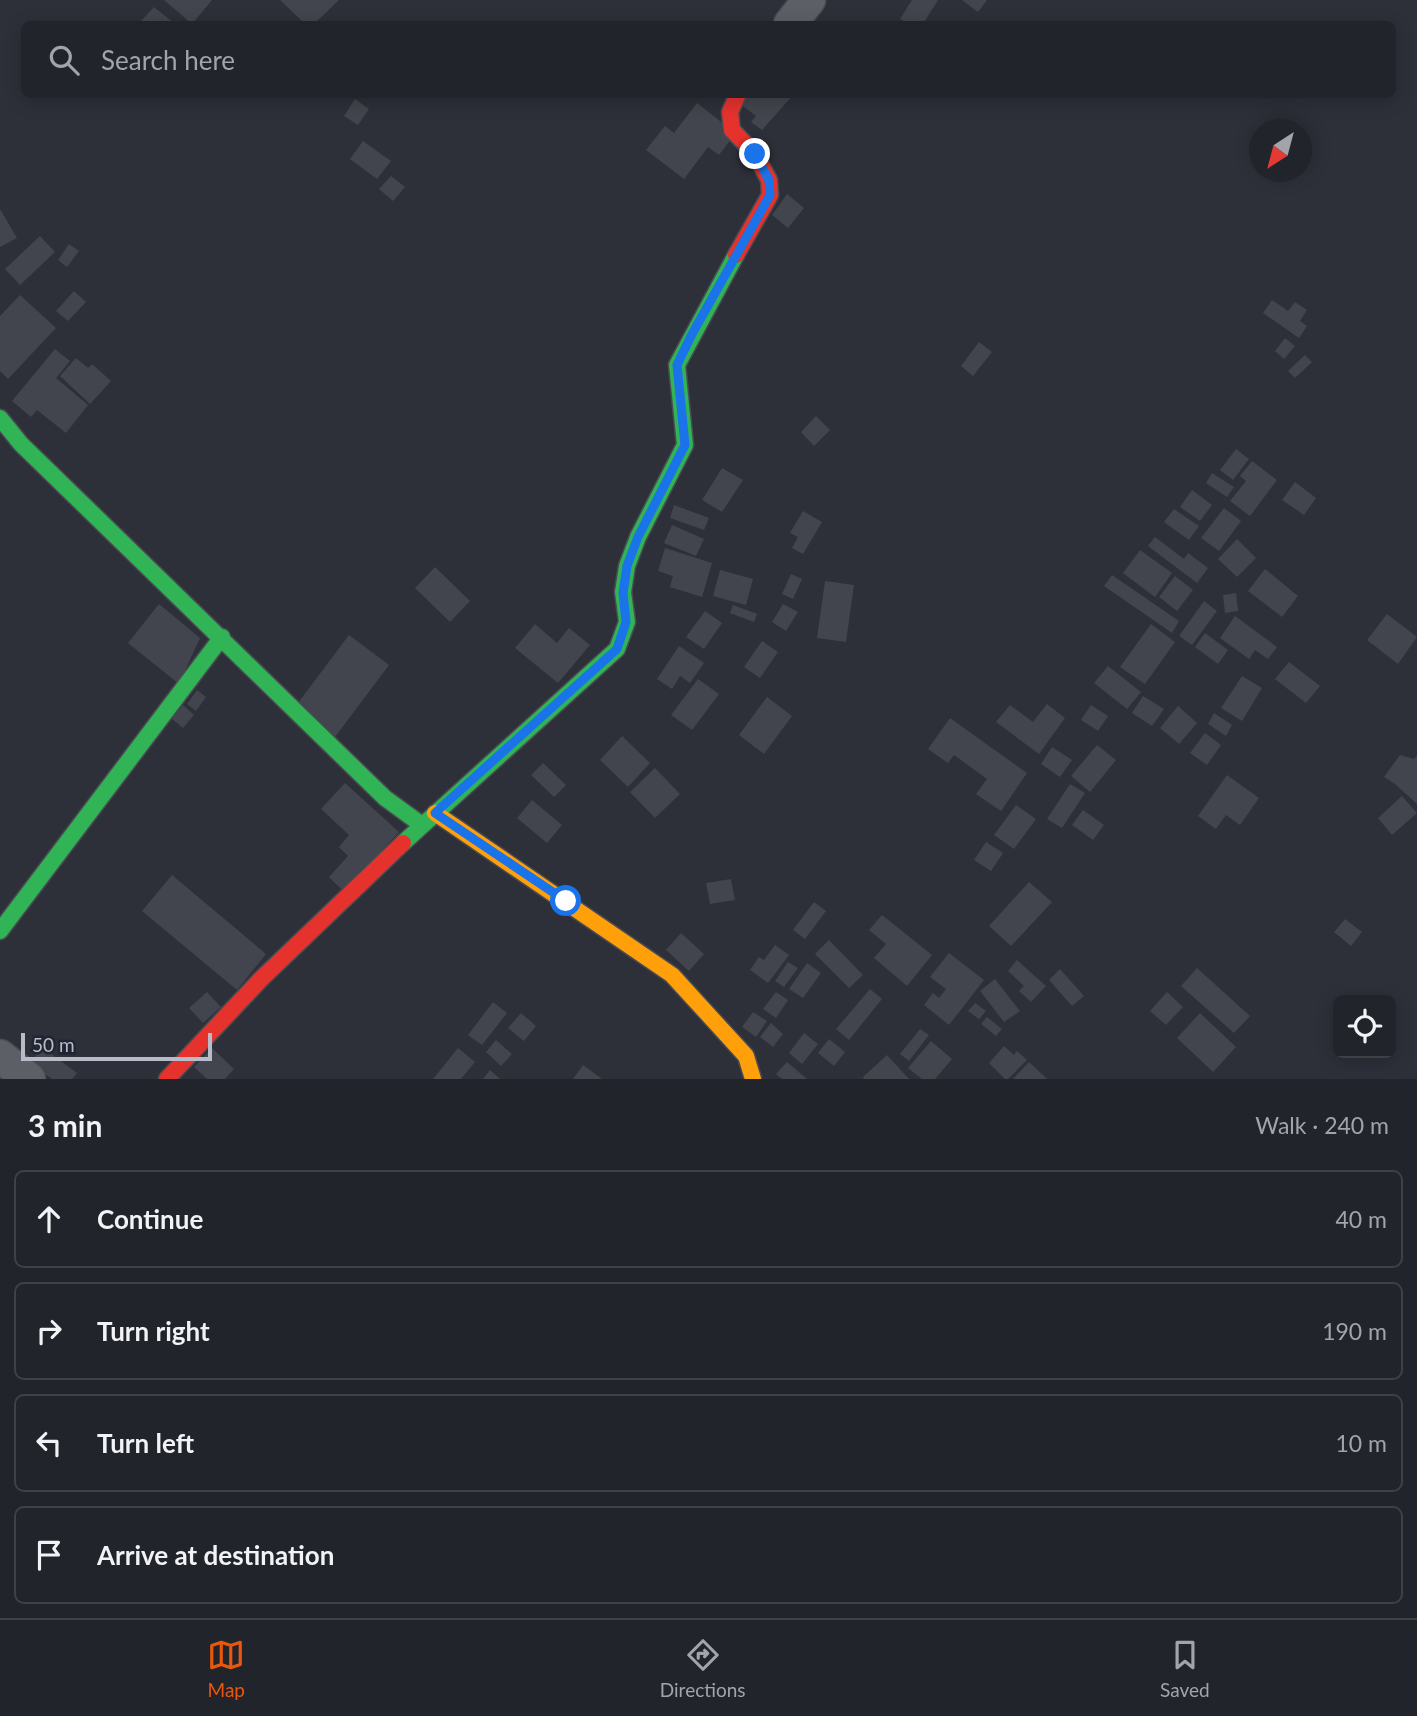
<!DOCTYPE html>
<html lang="en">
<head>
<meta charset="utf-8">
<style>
	:root { --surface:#22242b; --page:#2a2c33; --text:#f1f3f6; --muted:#a2a4a9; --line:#3f4147; --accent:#ea580c }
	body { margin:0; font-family:Lato,sans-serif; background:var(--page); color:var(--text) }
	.controls { position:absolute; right:21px; bottom:21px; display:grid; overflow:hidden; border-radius:10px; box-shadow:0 4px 18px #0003 }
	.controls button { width:63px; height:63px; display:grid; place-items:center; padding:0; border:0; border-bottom:2px solid var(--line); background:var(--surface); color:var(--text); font:35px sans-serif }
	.compass { position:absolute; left:1249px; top:119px; width:63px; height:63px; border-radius:50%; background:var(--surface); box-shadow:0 4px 18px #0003; rotate:216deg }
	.scale { position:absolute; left:21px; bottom:18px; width:191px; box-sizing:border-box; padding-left:7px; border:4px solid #b8bcc9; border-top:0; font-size:19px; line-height:24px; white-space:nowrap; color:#b8bcc9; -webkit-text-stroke:5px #212533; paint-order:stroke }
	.stop { position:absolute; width:21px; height:21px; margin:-16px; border:5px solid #1a73e8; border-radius:50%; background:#fff }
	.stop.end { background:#1a73e8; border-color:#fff; box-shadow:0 2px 7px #0008 }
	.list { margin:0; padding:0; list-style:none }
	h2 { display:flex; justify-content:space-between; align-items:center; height:91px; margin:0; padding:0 28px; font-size:30px }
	h2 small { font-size:23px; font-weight:400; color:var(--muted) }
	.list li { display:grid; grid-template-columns:46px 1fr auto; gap:21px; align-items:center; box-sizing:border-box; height:98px; margin:0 14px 14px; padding:0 14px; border:2px solid var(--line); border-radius:10px }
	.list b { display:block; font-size:26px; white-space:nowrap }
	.list em { font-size:23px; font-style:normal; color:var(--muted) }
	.icon { flex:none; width:38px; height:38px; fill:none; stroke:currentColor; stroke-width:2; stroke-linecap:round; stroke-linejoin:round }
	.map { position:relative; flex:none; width:1417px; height:1079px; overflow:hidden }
	.search { position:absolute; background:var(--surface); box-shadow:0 4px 18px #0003; left:21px; right:21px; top:21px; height:77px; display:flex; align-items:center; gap:18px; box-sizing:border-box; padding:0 24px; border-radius:10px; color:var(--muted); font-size:26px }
	.sheet { height:539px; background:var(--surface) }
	nav { display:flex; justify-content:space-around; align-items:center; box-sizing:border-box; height:98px; border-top:2px solid var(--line); background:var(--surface); font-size:19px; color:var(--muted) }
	nav a { display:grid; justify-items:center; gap:4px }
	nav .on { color:var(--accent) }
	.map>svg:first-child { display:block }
</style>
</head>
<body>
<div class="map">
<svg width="1417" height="1079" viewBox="0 0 1417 1079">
	<rect width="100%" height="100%" fill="#2d3039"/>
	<path fill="#42454d" d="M164,0h48l-20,24z
		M280,0h59l-25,24h-9z
		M912,0h26l-15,24h-14l-9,-5z
		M962,0h25l-9,12z
		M154,7l21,17h-37z
		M748,94h46l-32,36 -11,-8 5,-6 -16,-12z
		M355,99l14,10 -11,16 -14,-9z
		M697,103l28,22 7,13 -13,17 -11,-8 -24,32 -38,-29 19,-24 9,7z
		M363,141l28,20 -14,18 -27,-20z
		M391,176l14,11 -12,14 -14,-12z
		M787,194l17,14 -16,20 -16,-13z
		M0,209l17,29 -17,9z
		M40,236l15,16 -35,33 -15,-16z
		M69,244l10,7 -12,16 -9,-7z
		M74,291l12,11 -18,19 -12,-10z
		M20,295l36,33 -48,51 -8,-8v-55z
		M1272,300l16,11 7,-9 12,8 -7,11 7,5 -8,12 -36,-25z
		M1285,338l10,8 -11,13 -9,-8z
		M979,342l13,10 -19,24 -12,-10z
		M55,349l15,12 -14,17 32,27 -22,28 -29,-23 -6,7 -19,-16z
		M1305,355l7,7 -17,16 -7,-7z
		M76,358l12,10 4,-4 19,17 -21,23 -30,-28z
		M816,416l14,14 -16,16 -13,-14z
		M1236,449l13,10 -16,21 -13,-10z
		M1252,461l25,19 -27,36 -20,-15 16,-20 -6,-5z
		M722,468l21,12 -21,32 -20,-12z
		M1212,473l22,14 -7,10 -21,-14z
		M1295,482l21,16 -12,17 -22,-15z
		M1192,490l20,15 -12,16 -20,-14z
		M674,505l35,13 -5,12 -34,-12z
		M1224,508l17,13 -22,30 -18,-13z
		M1174,509l25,17 -10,14 -25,-18z
		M803,511l19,11 -19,32 -11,-6 6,-11 -8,-4z
		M672,525l32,14 -8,17 -32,-13z
		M1155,537l29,22 4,-6 20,15 -11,15 -49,-37z
		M1237,539l19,19 -19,19 -19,-18z
		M665,548l47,15 -10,34 -32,-10 3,-11 -15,-5z
		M1140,550l32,23 -17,24 -32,-24z
		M435,567l35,34 -20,21 -35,-34z
		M1265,569l33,27 -16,21 -34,-26z
		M720,570l33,9 -7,26 -33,-9z
		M791,574l11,5 -9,20 -11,-5z
		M1112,575l67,46 -7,12 -68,-47z
		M1175,576l18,14 -16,21 -18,-14z
		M825,581l29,4 -8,57 -29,-4z
		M1236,593l2,18 -13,2 -2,-18z
		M1204,601l13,10 -25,34 -13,-9z
		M159,604l41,34 -21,46 -51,-41z
		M783,604l15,8 -12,19 -14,-9z
		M733,605l24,9 -3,8 -24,-9z
		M705,611l17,12 -18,26 -18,-12z
		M1387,614l30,23 -19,27 -31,-24z
		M1235,616l42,31 -9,12 -13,-9 -6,9 -29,-21z
		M535,624l22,19 12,-15 21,17 -32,38 -43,-35z
		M1151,624l24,18 -30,42 -25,-17z
		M1205,633l23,17 -10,14 -23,-17z
		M349,635l40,30 -54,72 -40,-30z
		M762,641l16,11 -18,26 -16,-11z
		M679,646l25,17 -14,20 -10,-7 -8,13 -15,-10z
		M1289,662l31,24 -14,17 -31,-24z
		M1108,666l33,26 -14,17 -33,-26z
		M1242,676l20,12 -20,33 -21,-13z
		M698,679l21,15 -27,36 -21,-15z
		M197,690l9,7 -10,14 -9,-7z
		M1143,696l21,13 -12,17 -20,-13z
		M767,697l25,19 -28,38 -25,-19z
		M1047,704l18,14 -26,36 -43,-32 14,-17 23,17z
		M183,705l11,10 -11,13 -12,-10z
		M1091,705l17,11 -10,15 -17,-11z
		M1178,706l19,17 -18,21 -19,-16z
		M1214,713l18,12 -6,11 -18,-12z
		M950,718l77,55 -26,38 -25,-17 11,-15 -33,-24 -6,8 -20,-14z
		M1205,733l16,12 -14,20 -17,-12z
		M622,736l28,27 -22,24 -28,-27z
		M1097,745l19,15 -26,32 -19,-16z
		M1052,747l20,13 -12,17 -19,-13z
		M1400,755l14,4 3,-3v48l-22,-20 -11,-7z
		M543,763l23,22 -12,12 -23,-22z
		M655,768l25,26 -25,24 -25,-26z
		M1227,775l32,23 -19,27 -14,-10 -10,14 -18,-13z
		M345,783l54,49 -55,60 -15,-15 19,-21 -9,-9 10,-12 -28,-26z
		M1070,784l15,9 -23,35 -15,-9z
		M1402,796l15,17 -25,22 -14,-17z
		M532,800l30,25 -15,18 -30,-25z
		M1016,805l20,14 -22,30 -20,-14z
		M1083,810l21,15 -11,15 -21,-15z
		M986,842l17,11 -12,18 -17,-11z
		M172,875l94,79 -29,36 -95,-79z
		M731,879l4,21 -25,4 -4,-21z
		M1029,882l23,20 -41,44 -22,-20z
		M814,902l12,9 -21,28 -12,-9z
		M882,915l50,40 -25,31 -33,-28 12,-14 -17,-14z
		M1345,919l17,13 -11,14 -17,-14z
		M681,933l23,21 -15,17 -23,-21z
		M829,940l34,35 -14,13 -34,-34z
		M775,945l14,10 -21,28 -18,-13 9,-13 5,3z
		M949,953l35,27 -35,45 -25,-20 9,-12 6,5 7,-9 -16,-12z
		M1017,960l29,26 -15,16 -12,-11 5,-5 -16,-15z
		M788,962l10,6 -14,19 -9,-6z
		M807,963l14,10 -18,25 -14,-9z
		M1197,968l53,48 -16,17 -53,-47z
		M1060,969l24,27 -12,10 -23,-26z
		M995,979l25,32 -16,11 -24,-31z
		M870,989l12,10 -33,41 -13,-11z
		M207,992l14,15 -18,16 -14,-15z
		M776,992l12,8 -12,18 -13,-9z
		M1167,992l16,15 -17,18 -16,-14z
		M493,1002l14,11 -25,32 -14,-10z
		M975,1003l11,8 -7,8 -11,-8z
		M753,1012l14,9 -11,16 -14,-10z
		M521,1013l15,13 -12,15 -16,-13z
		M1200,1013l36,34 -23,25 -36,-34z
		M987,1017l15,12 -6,7 -15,-12z
		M771,1023l12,11 -10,13 -13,-10z
		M920,1029l9,6 -20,26 -9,-7z
		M804,1033l14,11 -16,20 -13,-11z
		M829,1039l16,13 -11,14 -16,-13z
		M496,1040l16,14 -11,12 -15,-14z
		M931,1041l21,18 -17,20h-13l-14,-11z
		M1004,1046l10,9 3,-4 10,9 -19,19h-3l-16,-16z
		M42,1047l35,26 -5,6h-20l-22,-16z
		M212,1048l22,21 -9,10h-18l-13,-12z
		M458,1048l17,14 -14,17h-28z
		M887,1055l22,24h-45l-1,-2z
		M787,1062l20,17h-25l-6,-5z
		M1029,1062l18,17h-34z
		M583,1065l19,14h-29z
		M490,1070l10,9h-17z"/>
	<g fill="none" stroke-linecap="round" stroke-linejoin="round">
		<g stroke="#494b52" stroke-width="35">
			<path id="street" d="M790,24l19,-24
				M0,1056l29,23"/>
		</g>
		<g stroke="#494b52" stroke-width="19">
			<path id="fast" d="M0,418l21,26 364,354 37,27
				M403,843l214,-194 10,-27 -4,-30 4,-26 11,-29 47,-92 -8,-80 59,-110
				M0,931l222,-294"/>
		</g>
		<g stroke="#494b52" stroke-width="19">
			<path id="slow" d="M435,813l237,162 74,81 7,23"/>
		</g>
		<g stroke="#494b52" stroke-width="19">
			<path id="jam" d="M736,255l34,-60 -1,-15 -14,-26 -23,-24 -2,-18 8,-18
				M167,1079l94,-100 142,-136"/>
		</g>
		<use href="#street" stroke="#5d5f67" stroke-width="32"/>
		<use href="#fast" stroke="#30b455" stroke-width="16"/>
		<use href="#slow" stroke="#ff9f0a" stroke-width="16"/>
		<use href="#jam" stroke="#e5322d" stroke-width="16"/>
	</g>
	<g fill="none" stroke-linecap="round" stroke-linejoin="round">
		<path stroke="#1a73e8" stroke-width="9" d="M566,901l-131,-88 182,-164 9,-27 -3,-29 4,-27 11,-29 47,-92 -8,-80 15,-31 78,-139 -1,-15 -14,-26"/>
	</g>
</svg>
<div class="controls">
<button><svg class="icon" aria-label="locate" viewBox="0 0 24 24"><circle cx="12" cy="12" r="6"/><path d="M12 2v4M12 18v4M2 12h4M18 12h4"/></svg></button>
</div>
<svg class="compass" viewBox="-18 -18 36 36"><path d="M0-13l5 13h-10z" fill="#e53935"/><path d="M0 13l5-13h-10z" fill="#a2a4a9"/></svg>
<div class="scale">50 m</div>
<div class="stop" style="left:566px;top:901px"></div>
<div class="stop end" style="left:755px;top:154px"></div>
<div class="search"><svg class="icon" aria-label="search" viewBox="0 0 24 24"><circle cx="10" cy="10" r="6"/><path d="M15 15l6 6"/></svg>Search here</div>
</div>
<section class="sheet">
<h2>3 min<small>Walk · 240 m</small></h2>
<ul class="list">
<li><svg class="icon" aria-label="ahead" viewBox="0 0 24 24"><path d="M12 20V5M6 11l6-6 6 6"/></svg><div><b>Continue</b></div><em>40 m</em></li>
<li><svg class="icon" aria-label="right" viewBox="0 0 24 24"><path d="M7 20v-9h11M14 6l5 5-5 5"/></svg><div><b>Turn right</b></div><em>190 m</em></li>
<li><svg class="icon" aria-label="left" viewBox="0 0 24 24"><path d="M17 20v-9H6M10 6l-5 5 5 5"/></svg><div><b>Turn left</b></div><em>10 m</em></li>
<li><svg class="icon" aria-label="arrive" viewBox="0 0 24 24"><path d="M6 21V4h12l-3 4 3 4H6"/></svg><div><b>Arrive at destination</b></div></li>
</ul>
</section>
<nav>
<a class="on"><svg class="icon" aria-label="map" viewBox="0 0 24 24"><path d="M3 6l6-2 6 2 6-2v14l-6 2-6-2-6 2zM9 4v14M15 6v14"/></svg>Map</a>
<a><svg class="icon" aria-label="directions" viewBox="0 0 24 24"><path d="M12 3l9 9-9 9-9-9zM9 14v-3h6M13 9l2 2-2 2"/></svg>Directions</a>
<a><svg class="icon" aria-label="saved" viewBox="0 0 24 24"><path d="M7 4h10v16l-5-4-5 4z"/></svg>Saved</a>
</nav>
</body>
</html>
